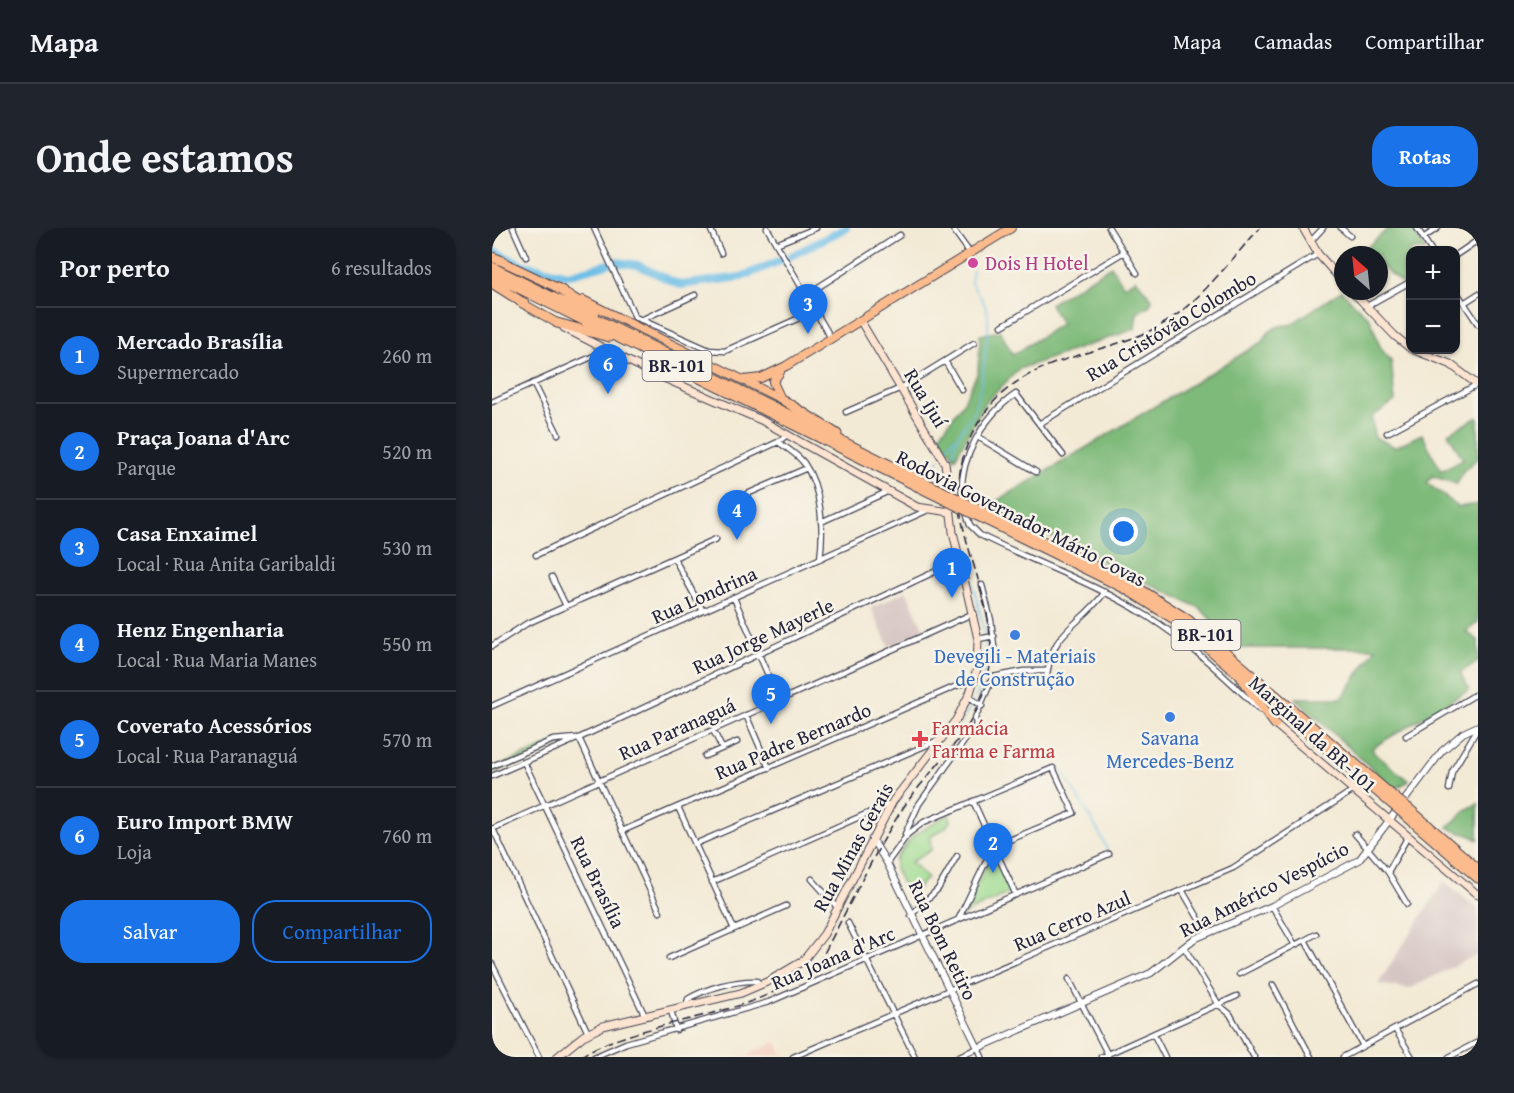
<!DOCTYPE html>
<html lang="pt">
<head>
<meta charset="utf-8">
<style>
	:root { --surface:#171b24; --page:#20242c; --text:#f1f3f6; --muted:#9ea1a6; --line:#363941; --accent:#1a73e8 }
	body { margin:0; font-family:"Gentium Book Plus",serif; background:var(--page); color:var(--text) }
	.controls { position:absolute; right:18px; top:18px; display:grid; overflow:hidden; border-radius:12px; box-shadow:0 2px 4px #0004 }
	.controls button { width:54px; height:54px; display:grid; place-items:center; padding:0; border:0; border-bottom:2px solid var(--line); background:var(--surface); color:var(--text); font:30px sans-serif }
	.compass { position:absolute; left:842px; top:18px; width:54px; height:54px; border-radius:50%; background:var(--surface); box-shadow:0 2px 4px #0004; rotate:333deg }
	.you { position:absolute; left:632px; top:304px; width:21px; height:21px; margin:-15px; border:4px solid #fff; border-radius:50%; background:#1a73e8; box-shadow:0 0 0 9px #1a73e833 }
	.badge { display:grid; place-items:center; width:39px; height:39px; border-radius:50%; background:var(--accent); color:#fff; font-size:20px; font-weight:700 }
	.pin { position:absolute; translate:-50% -50px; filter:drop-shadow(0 2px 3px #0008) }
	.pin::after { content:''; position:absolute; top:32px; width:21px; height:18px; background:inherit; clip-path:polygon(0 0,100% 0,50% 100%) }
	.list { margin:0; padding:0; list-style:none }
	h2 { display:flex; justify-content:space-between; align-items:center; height:78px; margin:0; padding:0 24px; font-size:26px }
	h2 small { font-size:20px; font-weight:400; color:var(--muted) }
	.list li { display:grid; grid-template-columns:39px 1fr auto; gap:18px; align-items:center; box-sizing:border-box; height:96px; padding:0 24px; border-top:2px solid var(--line) }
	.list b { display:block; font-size:22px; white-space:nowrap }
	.list p { margin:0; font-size:20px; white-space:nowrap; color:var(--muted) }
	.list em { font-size:20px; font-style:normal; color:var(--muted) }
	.actions { display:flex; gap:12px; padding:18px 24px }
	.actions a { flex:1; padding:14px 0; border:2px solid var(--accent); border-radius:24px; text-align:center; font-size:21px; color:var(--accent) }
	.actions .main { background:var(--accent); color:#fff }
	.map { position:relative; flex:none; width:986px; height:829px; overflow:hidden; border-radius:24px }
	header { display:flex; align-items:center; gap:36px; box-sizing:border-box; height:84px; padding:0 30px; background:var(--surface); border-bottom:2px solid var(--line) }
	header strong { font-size:28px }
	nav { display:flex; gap:33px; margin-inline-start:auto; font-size:21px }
	.intro { display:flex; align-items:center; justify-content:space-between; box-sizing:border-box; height:144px; padding:0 36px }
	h1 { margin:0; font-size:42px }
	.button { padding:15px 27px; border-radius:24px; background:var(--accent); color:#fff; font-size:21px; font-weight:700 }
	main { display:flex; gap:36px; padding:0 36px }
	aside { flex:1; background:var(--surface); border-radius:24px; box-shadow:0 2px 4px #0004 }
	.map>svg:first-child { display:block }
</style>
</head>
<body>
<header>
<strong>Mapa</strong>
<nav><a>Mapa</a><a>Camadas</a><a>Compartilhar</a></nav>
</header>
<div class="intro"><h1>Onde estamos</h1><a class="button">Rotas</a></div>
<main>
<aside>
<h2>Por perto<small>6 resultados</small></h2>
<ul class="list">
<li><span class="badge">1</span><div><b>Mercado Brasília</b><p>Supermercado</p></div><em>260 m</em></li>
<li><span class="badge">2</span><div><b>Praça Joana d'Arc</b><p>Parque</p></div><em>520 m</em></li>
<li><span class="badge">3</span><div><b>Casa Enxaimel</b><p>Local · Rua Anita Garibaldi</p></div><em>530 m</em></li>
<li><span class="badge">4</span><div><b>Henz Engenharia</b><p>Local · Rua Maria Manes</p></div><em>550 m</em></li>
<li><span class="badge">5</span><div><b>Coverato Acessórios</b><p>Local · Rua Paranaguá</p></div><em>570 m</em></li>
<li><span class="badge">6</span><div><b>Euro Import BMW</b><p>Loja</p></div><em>760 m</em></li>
</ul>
<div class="actions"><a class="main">Salvar</a><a>Compartilhar</a></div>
</aside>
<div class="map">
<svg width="986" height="829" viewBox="0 0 986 829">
	<rect width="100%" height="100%" fill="#f7f3e8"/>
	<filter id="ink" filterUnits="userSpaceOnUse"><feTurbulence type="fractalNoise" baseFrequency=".0167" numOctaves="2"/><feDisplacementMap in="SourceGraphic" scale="12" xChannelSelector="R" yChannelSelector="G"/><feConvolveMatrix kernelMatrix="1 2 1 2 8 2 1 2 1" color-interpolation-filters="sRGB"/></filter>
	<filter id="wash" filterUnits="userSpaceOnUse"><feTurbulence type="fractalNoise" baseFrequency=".008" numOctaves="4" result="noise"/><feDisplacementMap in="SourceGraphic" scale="24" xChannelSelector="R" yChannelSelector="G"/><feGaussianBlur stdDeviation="1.35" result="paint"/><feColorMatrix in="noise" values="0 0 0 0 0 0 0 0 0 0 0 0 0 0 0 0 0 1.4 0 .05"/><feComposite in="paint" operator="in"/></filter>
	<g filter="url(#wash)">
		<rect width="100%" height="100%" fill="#f3ead5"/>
		<path fill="#f5d2c2" d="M285,814l5,13 -32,2 -2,-3z"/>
		<path fill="#d1bfbd" d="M414,363l18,39 -35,17 -18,-39z
			M952,653l34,28v45l-69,35 -31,-5z"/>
		<path fill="#9dda8e" stroke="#607e64" stroke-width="1.5" d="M69,512l1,3 -70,30v-4z
			M457,586l2,6 -6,8 -15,9 1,13 -20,12 16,16 -18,19 -14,-28v-10l19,-24z
			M499,628h4l16,36 -49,23z"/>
		<path fill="#7eba79" stroke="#506e5a" stroke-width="1.5" d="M897,0h23l14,22h-16v30l-8,4 -23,-20v-9h-21z
			M619,38l13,20 12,-7 16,20 -2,6 -13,8 -2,16 -116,40 -34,34 -30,55 -16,-22 24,-33 15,-31 2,-37 20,-4 13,24 48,-31 -11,-20z
			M849,63l29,28 11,30 10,11 4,41 -23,16 2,20 21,10 27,-13 19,37 22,-12 -15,-26 30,-16v41l-14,12 -7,14 -25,-8 -5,7 31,24 20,-3v118l-12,10 12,8v21l-18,12 9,15 -2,3 -95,57 2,5 35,28 -15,8 -99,-91h47l34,-50h-139l-37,-40 -213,-101 275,-165c5,-11 16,-18 28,-17z
			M986,575v37c-10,-8 -20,-5 -30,-13l18,-17z"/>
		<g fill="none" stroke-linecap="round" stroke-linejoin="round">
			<path stroke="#6cbde7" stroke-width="1.5" d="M451,225l12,-16
				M462,225c1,-22 11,-23 19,-41 8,-15 16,-78 15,-96 -1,-12 -11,-23 -17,-33l2,-13
				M439,255l8,-24
				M470,310l23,96
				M484,470l7,-20 3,-36
				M468,496l13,-22
				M569,541c15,27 33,51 46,80"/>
			<path stroke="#6cbde7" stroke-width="8" d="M0,22l32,15 43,10 41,-11
				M299,28l55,-28
				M125,34l21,3 42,20 61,-8 41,-17"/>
		</g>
	</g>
	<g filter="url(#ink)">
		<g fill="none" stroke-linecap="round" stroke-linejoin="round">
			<g stroke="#414052" stroke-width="7">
				<path id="minor" d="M21,0l13,29
					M102,0l41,89 74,33 16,1 90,-40
					M218,0l11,25
					M275,0l64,110
					M460,0l18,25
					M617,0l28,45
					M849,0l9,8
					M925,0l14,22
					M931,10l15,-10
					M819,13l12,-13
					M284,16l40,-16
					M964,27l22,-15
					M964,63l22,33
					M314,67l94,-60
					M972,75l14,-9
					M875,78l43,-24
					M149,92l54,-25
					M510,98l122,-74
					M453,133l17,29
					M41,155l25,51
					M0,174l115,-52
					M354,184l55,-24 73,-45
					M547,196l279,-170
					M895,205l91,-49
					M486,209l58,35
					M286,214c9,6 19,12 26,21 18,26 20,66 16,96
					M246,270l69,-30
					M471,274c-7,-40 21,-87 53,-108l47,61
					M473,282l5,15 10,10c55,28 115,48 167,81 42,26 77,60 113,94
					M329,294l68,-31
					M44,327l242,-113 9,-7
					M182,330l29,53
					M60,349l14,29
					M490,357l9,35 4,35
					M242,370l45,102
					M486,411l16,-3
					M0,418l34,-22 190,-85
					M554,456c4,-56 30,-53 59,-92
					M477,469l13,9
					M0,478l436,-196
					M254,487l23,53
					M221,502l9,18
					M914,508l72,-43
					M87,510l81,174
					M213,528l32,-14
					M32,534l121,254
					M0,538l61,-26 24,-2
					M0,548l87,-38 381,-178
					M957,561l3,-17 26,-44
					M481,573l43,94
					M186,579l56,122
					M0,601l482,-216
					M1,601l95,204
					M130,603l353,-153
					M413,606l14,-30 57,-79 -1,-7 18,-41 31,-6h23
					M863,606l33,38 19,32
					M203,616l246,-105
					M395,635l21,-29 16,-12 129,-54 21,45 -81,34 -35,73
					M896,644l19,-34
					M320,651l25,28
					M220,654l179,-79
					M690,662l25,43
					M419,687l27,-26 19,-33
					M356,695l67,134
					M813,712l11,-6
					M803,717l10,-5 58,106
					M692,719l35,58 11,9 24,43
					M177,730l117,-52
					M0,736l47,93
					M747,746l56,-29 -23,-39
					M577,751l39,76
					M781,757l38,72
					M194,779l2,-8c19,-11 47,-19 69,-18l4,4
					M179,782l5,20
					M903,801l17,28
					M662,807l11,22
					M102,829l32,-14 143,-41 340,-148
					M301,829l440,-189 119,-77
					M465,829l21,-9 4,9
					M609,829l136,-61
					M851,829l135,-73
					M957,829l29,-15"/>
			</g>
			<g stroke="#414052" stroke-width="8">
				<path id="tertiary" d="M380,611l15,24 91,185 173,-75 43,-34 78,-33 87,-46 83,-109 21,-18 15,-7"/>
			</g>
			<g stroke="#414052" stroke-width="9">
				<path id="secondary" d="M811,0l15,26 25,28
					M860,63l43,45 15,12
					M72,100l86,44 111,48 156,87 33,5
					M922,122l36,14 28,21
					M783,496l203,171
					M65,829l26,-21 20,-10 138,-33 28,-12 34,-20 21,-27 69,-133 63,-81 14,-27 7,-24 1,-30 -25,-107 -8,-69 -85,-143"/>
			</g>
			<g stroke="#414052" stroke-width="10">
				<path id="primary" d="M5,31l65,31
					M91,72l200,100
					M28,74l37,21
					M251,152l18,-2 25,-12 225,-138
					M288,169l-7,-15 7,-10"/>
			</g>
			<g stroke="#414052" stroke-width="11">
				<path id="motorway" d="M0,29l8,3
					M0,39l430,214
					M0,47l425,211
					M0,55l33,21
					M65,60l38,24
					M65,95l52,14
					M291,172l54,34
					M496,286l147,72 52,33 208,179
					M494,292l140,69 48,30 218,185
					M749,450l34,46
					M916,580l70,61
					M912,586l74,64"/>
			</g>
			<use href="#minor" stroke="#fff" stroke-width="4.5"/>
			<use href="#tertiary" stroke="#fff" stroke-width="6"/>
			<use href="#secondary" stroke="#fde4d1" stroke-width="7"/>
			<use href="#primary" stroke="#fbbb8d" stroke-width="8"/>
			<use href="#motorway" stroke="#fbbb8d" stroke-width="9"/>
			<path stroke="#22223b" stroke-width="1.5" stroke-dasharray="9 4.5" stroke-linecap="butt" d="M88,829c15,-11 32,-16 50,-22 61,-20 150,-28 192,-78 26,-48 49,-99 79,-146 28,-43 77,-80 87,-133 20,-97 -74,-170 -1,-268 43,-57 119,-53 176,-86 36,-21 69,-66 97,-96"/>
			<g stroke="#414052" stroke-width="11" stroke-linecap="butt">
				<path id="motorway-bridge" d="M430,253l66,33
					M425,258l69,34
					M903,570l13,10
					M900,576l12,10"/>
			</g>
			<use href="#motorway-bridge" stroke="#fbbb8d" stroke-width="9"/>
		</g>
	</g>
	<circle fill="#d1479c" stroke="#f7f3e8" stroke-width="2" cx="481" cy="35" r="6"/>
	<g fill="#3f7fe0" stroke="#f7f3e8" stroke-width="2">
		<circle cx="523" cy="407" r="6"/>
		<circle cx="678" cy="489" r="6"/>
	</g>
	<path fill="#e0444e" stroke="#f7f3e8" stroke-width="2" d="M425 502h6v6h6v6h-6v6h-6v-6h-6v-6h6z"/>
	<g text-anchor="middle" stroke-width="5" stroke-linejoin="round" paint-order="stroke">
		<g fill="#f7f3e8" stroke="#62616f" stroke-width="1.5">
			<rect x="150.5" y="123" width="69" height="30" rx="4.5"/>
			<rect x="679.5" y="392" width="69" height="30" rx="4.5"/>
		</g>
		<g font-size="18" font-weight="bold" fill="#22223b">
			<text x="185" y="144">BR-101</text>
			<text x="714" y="413">BR-101</text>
		</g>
		<g font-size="20" fill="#b23c85" stroke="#f7f3e8" text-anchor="start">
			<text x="493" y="42">Dois H Hotel</text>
		</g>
		<g font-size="20" fill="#22223b" stroke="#f7f3e8">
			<text transform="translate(679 98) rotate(-31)" y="7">Rua Cristóvão Colombo</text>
			<text transform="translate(434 170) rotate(59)" y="7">Rua Ijuí</text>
			<text transform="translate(529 290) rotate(27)" y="7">Rodovia Governador Mário Covas</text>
			<text transform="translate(212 367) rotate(-24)" y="7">Rua Londrina</text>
			<text transform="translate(271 408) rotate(-25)" y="7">Rua Jorge Mayerle</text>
			<text transform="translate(185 501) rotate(-24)" y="7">Rua Paranaguá</text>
			<text transform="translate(821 506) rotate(42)" y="7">Marginal da BR-101</text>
			<text transform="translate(301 513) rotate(-23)" y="7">Rua Padre Bernardo</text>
			<text transform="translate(361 619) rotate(-61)" y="7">Rua Minas Gerais</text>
			<text transform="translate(106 654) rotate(64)" y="7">Rua Brasília</text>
			<text transform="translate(772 661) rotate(-27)" y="7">Rua Américo Vespúcio</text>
			<text transform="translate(580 693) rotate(-23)" y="7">Rua Cerro Azul</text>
			<text transform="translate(451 712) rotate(64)" y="7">Rua Bom Retiro</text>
			<text transform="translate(341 730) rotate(-23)" y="7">Rua Joana d'Arc</text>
		</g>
		<g font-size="20" fill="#366cbe" stroke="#f7f3e8">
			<text x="523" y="435">Devegili - Materiais<tspan x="523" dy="23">de Construção</tspan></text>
			<text x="678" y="517">Savana<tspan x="678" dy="23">Mercedes-Benz</tspan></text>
		</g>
		<g font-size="20" fill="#be3a42" stroke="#f7f3e8" text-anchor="start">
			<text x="440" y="507">Farmácia<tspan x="440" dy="23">Farma e Farma</tspan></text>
		</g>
	</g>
</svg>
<div class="controls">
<button>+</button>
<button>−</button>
</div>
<svg class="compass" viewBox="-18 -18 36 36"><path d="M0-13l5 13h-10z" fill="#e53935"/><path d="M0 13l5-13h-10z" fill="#9ea1a6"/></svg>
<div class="you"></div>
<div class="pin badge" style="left:460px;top:370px">1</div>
<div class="pin badge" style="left:501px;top:645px">2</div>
<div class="pin badge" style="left:316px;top:106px">3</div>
<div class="pin badge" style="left:245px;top:312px">4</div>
<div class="pin badge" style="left:279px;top:496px">5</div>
<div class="pin badge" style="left:116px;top:166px">6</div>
</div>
</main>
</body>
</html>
